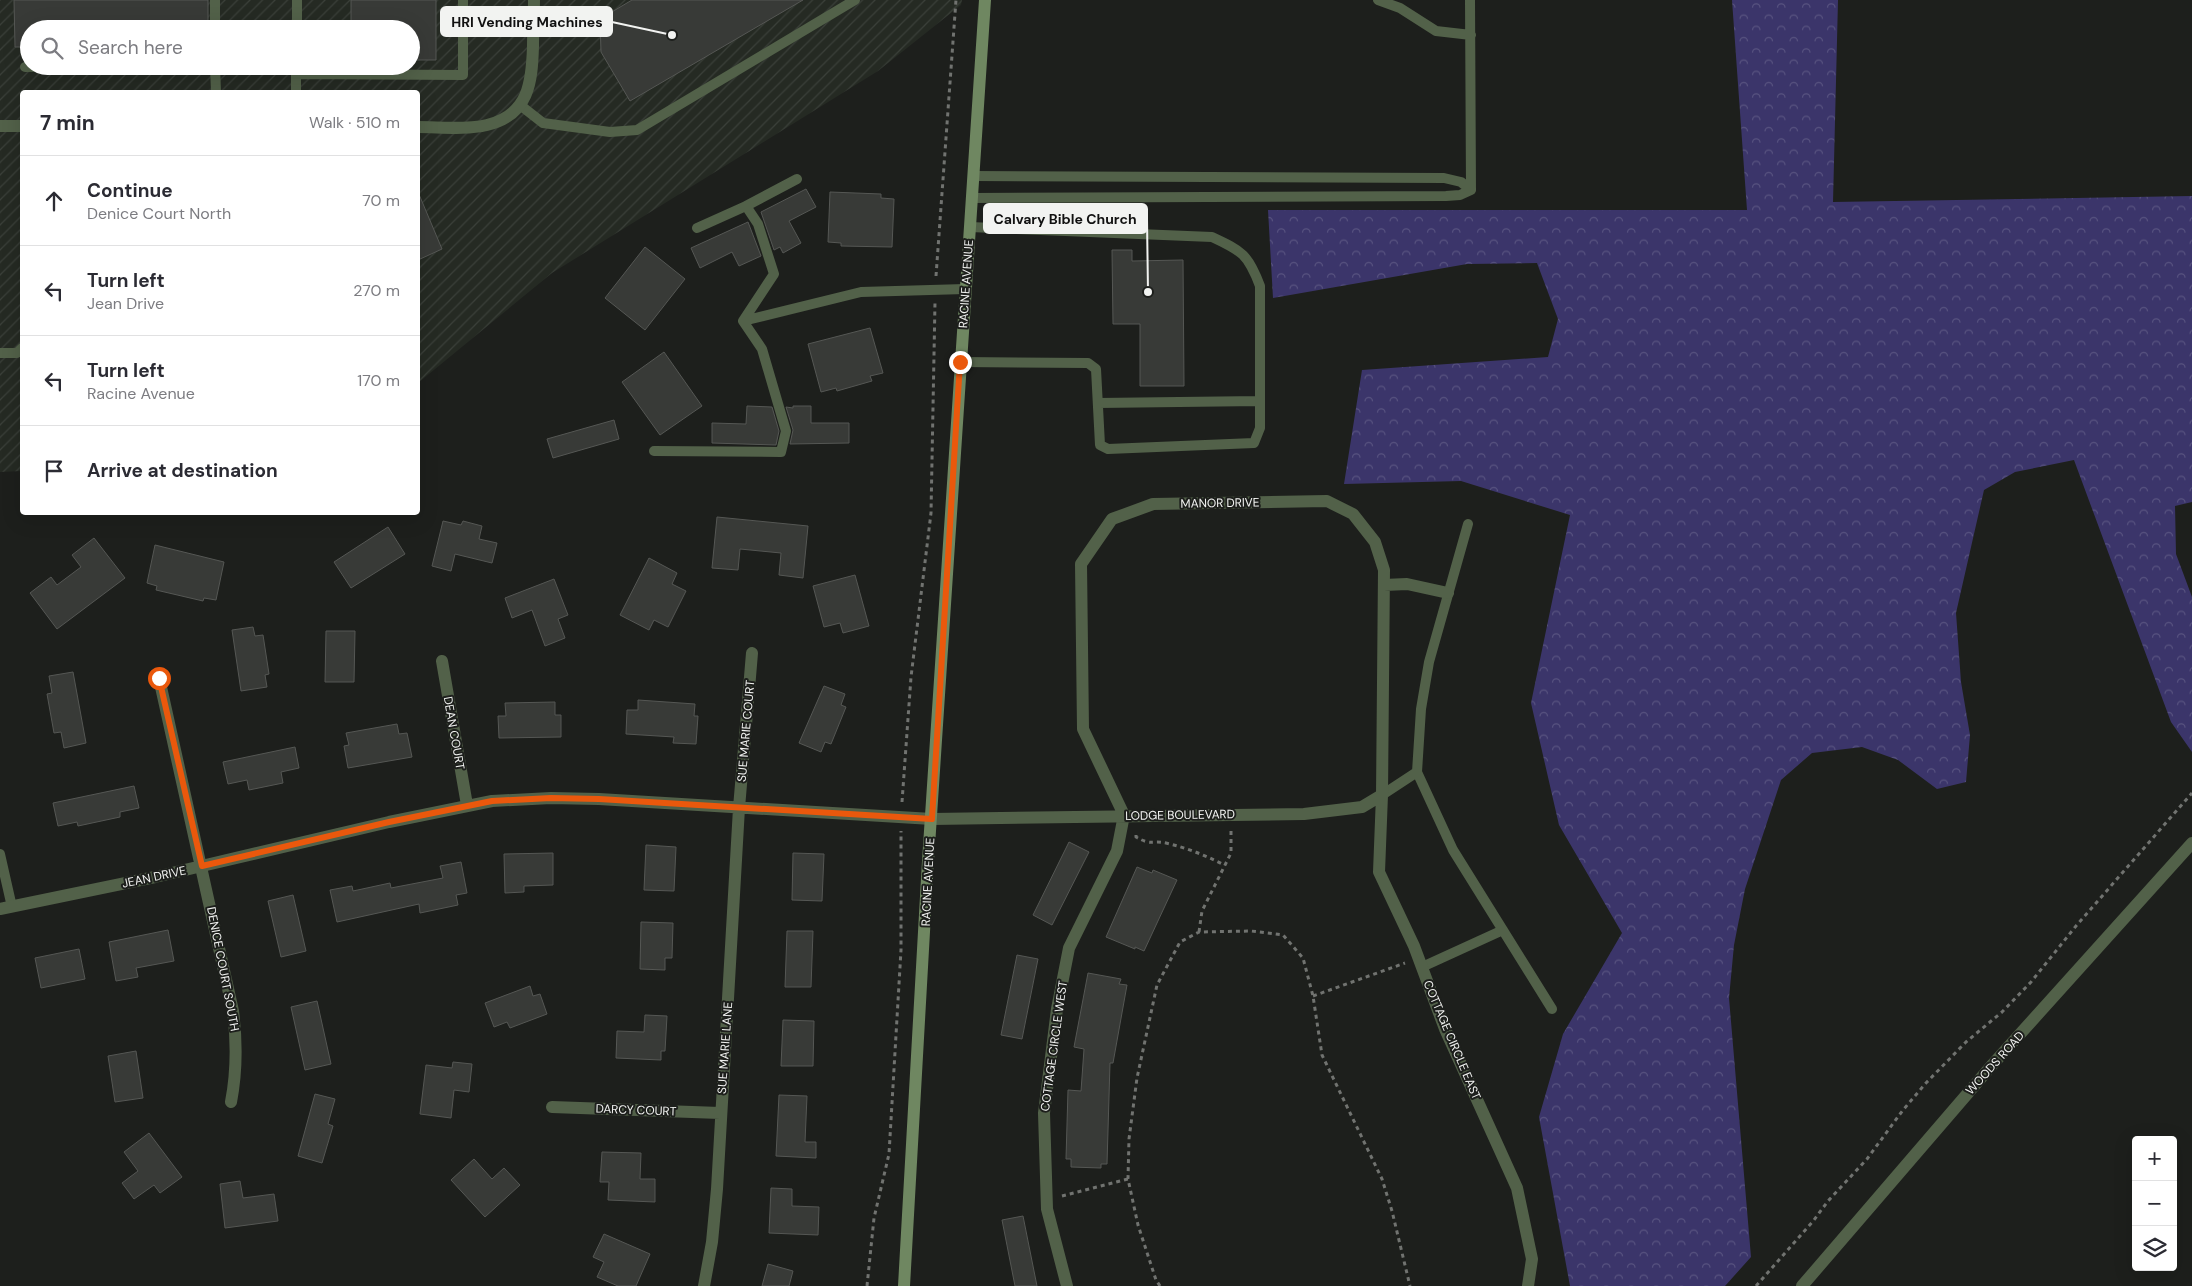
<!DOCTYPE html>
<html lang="en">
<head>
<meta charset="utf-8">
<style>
	:root { --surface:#fff; --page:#f7f7f7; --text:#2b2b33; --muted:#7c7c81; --line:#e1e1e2 }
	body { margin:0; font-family:"DM Sans",sans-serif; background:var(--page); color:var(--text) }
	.controls { position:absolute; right:15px; bottom:15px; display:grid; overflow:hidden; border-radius:5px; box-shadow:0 5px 20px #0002 }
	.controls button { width:45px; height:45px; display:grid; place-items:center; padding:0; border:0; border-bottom:1px solid var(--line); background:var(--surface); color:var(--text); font:25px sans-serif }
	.stop { position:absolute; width:15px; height:15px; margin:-11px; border:4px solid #ea580c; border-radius:50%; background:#fff }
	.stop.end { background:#ea580c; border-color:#fff; box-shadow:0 1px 5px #0008 }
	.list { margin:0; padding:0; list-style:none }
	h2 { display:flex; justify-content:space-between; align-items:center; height:65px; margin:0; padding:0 20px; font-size:21px }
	h2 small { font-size:16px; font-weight:400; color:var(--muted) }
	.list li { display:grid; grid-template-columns:32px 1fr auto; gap:15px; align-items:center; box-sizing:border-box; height:90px; padding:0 20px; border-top:1px solid var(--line) }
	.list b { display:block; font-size:19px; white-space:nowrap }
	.list p { margin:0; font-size:16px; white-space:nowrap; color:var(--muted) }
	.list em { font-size:16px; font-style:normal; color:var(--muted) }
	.icon { flex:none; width:28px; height:28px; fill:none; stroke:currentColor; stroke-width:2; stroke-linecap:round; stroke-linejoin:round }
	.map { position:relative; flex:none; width:2192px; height:1286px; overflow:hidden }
	.search { position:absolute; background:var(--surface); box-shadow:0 5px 20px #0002; left:20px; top:20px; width:400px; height:55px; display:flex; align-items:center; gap:12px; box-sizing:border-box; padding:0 18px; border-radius:28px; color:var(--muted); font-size:19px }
	.panel { position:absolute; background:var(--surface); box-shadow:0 5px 20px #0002; left:20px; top:90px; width:400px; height:425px; border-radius:5px }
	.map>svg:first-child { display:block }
</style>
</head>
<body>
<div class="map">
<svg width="2192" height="1286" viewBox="0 0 2192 1286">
	<defs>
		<pattern id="industrial-furrows" width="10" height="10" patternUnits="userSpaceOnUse" patternTransform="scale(1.25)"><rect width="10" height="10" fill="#252a23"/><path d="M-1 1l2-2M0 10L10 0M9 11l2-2" fill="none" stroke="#3a3f39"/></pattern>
		<pattern id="forest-crowns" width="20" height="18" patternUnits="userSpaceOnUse" patternTransform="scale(1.25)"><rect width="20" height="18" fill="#3b356a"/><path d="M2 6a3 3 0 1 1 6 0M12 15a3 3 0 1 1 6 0" fill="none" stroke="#585380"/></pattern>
	</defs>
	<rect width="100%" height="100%" fill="#1d1f1c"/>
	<path fill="url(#industrial-furrows)" fill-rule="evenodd" d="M0,0h962l-1,5 -83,66 -326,202 -134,110v-291h-396v379l-22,1zM29,29h382v37h-382z"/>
	<path fill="url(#forest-crowns)" d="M1732,0h106l-5,202 359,-6v306l-17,4 1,48 16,43v155l-21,-30 -97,-262 -59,12 -31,18 -28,123 5,69 9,53 -4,47 -29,7 -39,-29 -36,-13 -50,6 -31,27 -36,109 -11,56 -5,53 22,259 -26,29h-155l-31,-169 24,-83 59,-101 -63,-108 -28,-122 39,-188 -109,-34 -117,3 18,-114 186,-13 10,-38 -21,-56 -70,1 -194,34 -5,-88h479z"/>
	<path fill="#383a37" stroke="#555754" d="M14,0h194v29h-179v18h-14z
		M351,0h85v60h-25v-31h-60z
		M632,0h171l-173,101 -29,-49 -1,-33z
		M806,189l10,18 -27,14 12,22 -18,10 -3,-6 -6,3 -13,-38z
		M418,192l24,57 -24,11z
		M830,192l51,2v4l13,1 -2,48 -51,-1v-3l-13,-1z
		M748,222l13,34 -22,10 -7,-14 -32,16 -9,-20z
		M645,247l40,32 -40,51 -40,-32z
		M1112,250h20v11l51,-1 1,126h-44v-62h-27z
		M870,328l13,45 -13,3 2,5 -35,10 -1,-3 -15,4 -13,-48z
		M664,352l38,54 -42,29 -38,-53z
		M747,406l25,1 7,24 -3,14 -64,-2v-20l34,1z
		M793,406h18v17h38v20l-59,1 3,-14 -7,-23 7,1z
		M614,420l5,19 -66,19 -6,-19z
		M717,517l91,9 -5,52 -24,-3 2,-22 -41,-4 -2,21 -26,-2z
		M443,521l18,4 2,-4 19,5 -3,13 18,4 -5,20 -37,-9 -4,17 -19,-5z
		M388,527l17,27 -54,34 -17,-26z
		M94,538l31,40 -68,51 -27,-36 21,-16 6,8 24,-18 -9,-12z
		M155,545l69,17 -8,38 -12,-2 -1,3 -47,-11 1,-4 -10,-3z
		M649,558l28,15 -5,11 14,7 -18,36 -14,-7 -5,10 -29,-15z
		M855,575l14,51 -26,7 -3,-10 -16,4 -11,-41z
		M554,579l14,36 -10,4 7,19 -20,8 -13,-36 -20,8 -7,-20z
		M253,627l2,9 8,-1 6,39 -4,1 2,12 -26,4 -9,-61z
		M326,631h29l-1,51h-29z
		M73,672l13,71 -22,5 -3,-16 -7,1 -7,-39 5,-1 -3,-17z
		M824,686l21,8 -4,11 5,2 -15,37 -6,-2 -4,10 -22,-9z
		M638,700l57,4 -1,12h4l-2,28 -23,-1 1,-6 -48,-3 1,-24h11z
		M555,702v13h6v22l-62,1 -1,-22h8l-1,-13z
		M397,724l2,10 8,-1 5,24 -64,11 -4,-22 5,-1 -3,-12z
		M295,747l4,21 -18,4 2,11 -34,7 -2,-10 -19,4 -5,-22z
		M134,786l5,22 -19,4v5l-42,9 -1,-4 -19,4 -5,-23z
		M1069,842l20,10 -37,73 -19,-10z
		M646,845l30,2 -2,44 -30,-1z
		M553,853v32l-29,1v6l-19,1 -1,-39z
		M793,853l31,1 -2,47 -30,-1z
		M461,862l6,31 -11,2 2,10 -38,8 -1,-9 -82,18 -7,-32 22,-4 1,5 37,-8 1,5 52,-10 -3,-12z
		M1137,867l15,6 1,-3 24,10 -33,71 -9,-4v2l-29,-12z
		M293,895l13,56 -25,6 -13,-56z
		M641,922l32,1 -1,35h-7v12l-25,-1z
		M168,930l6,31 -38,7 2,9 -22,4 -7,-39z
		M787,931h26l-2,56h-26z
		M79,949l6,30 -44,9 -6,-30z
		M1017,955l21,4 -16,80 -21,-4z
		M1088,973l33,6 -2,5 8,1 -14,78h-3l-3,101h-6v4l-30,-1v-8h-5l2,-69 13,1 3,-42 -10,-2z
		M530,986l3,10 7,-2 7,20 -37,14 -3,-6 -13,5 -9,-24z
		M317,1001l14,63 -26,6 -14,-63z
		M645,1015l22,1 -2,35h-4v9l-45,-2 1,-27 27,1z
		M783,1020l31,1 -1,45h-32z
		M136,1051l7,47 -28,4 -7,-46z
		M453,1062l19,2 -3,28 -15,-2 -3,28 -31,-4 6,-49 26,3z
		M315,1094l20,5 -7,25 5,2 -11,37 -24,-7z
		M779,1095l28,1 -2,46h11v16l-40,-2z
		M149,1133l33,44 -22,16 -6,-8 -20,14 -12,-16 16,-12 -14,-19z
		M602,1152l39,1 -1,26h15v23l-47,-2 1,-18h-9z
		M474,1159l18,20 12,-11 16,17 -35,32 -34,-37z
		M240,1181l3,17 31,-4 4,27 -53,7 -5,-44z
		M771,1188l21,1v17l27,1 -1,28 -49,-2z
		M1023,1216l14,70h-22l-13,-66z
		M604,1234l46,20 -14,32h-18l-21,-9 7,-15 -11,-5z
		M768,1264l25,7 -4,15h-27z"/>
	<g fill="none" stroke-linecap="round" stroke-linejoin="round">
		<path stroke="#717370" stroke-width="3" stroke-dasharray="4 4" stroke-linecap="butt" d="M936,276l20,-276
			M902,802l9,-125 20,-164 4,-211
			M1136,835v2c16,9 15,3 30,6 21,5 39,12 58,22
			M1199,932l3,-21 29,-58v-23
			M1313,996l92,-33
			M1062,1196l66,-17
			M867,1286l7,-68 15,-64 12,-204v-119
			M1160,1286l-4,-6 -18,-55 -10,-46 1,-40 8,-61 20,-93 23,-43 19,-10 52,-1 32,4 20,23 10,38 9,59 60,124 10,32 18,75
			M1756,1286l58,-66 14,-19 39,-42 36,-49 23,-27 40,-41 36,-30 29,-30 45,-56 116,-133"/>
		<path stroke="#526149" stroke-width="10" d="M215,0v29
			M1378,0l22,8 36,23 35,4
			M1470,0l1,190
			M297,29v-29
			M215,66l1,26
			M25,67l109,-1
			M296,74l167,1v-75
			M296,92v-26
			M520,105l23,18 67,9 27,-2 218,-130
			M973,176l471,2 17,4 10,8
			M972,198l474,-2 14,-1 11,-5
			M746,206l51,-27
			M697,228l49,-22 12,18 16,50 -31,47
			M743,321l118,-29 104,-3
			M0,353h17l5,-5
			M960,362l128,1 8,6 4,76 8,4 146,-6 6,-15v-142c-12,-32 -18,-35 -48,-49l-242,-10
			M1098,403l162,-2
			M654,451l127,1 5,-21 -24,-82 -19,-28
			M1468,524l-39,138 -8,47 -4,63 36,78 99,159
			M1382,795l35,-23
			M0,854l12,53
			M1422,967l81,-37"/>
		<path stroke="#526149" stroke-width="12" d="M0,126h22
			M418,127c22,0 47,3 69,-2 42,-10 45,-43 46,-79 0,-15 1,-31 1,-46
			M1384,585l23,-1 41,9
			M442,661l25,144
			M159,678l74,333c4,32 4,60 -2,91
			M0,909l155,-32 234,-55 103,-21 59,-3 48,1 333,20 372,-5 58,-7 20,-12
			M552,1107l168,6
			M704,1286l8,-44 5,-53 22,-381 13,-155
			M1067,1286l-20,-77 -3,-96 13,-104 12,-61 48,-97 7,-36 -41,-86 -2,-165 31,-45 41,-15 174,-3 26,13 22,28 9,28 -2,225 -3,77 35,74 31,83 72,159 15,71 -4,27"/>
		<path stroke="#526149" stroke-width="12" d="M1802,1286l191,-222 199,-221"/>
		<path stroke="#6f8761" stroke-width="12" d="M904,1286l24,-425 57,-861"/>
	</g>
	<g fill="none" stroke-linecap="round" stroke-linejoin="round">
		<path stroke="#ea580c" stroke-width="6" d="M159,678l43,188 187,-44 103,-21 59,-3 48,1 333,20 28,-457"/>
	</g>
	<g text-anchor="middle" stroke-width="4" stroke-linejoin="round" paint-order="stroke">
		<g font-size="12" fill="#f2f3f1" stroke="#1d1f1c">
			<text transform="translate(966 284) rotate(-86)" y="4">RACINE AVENUE</text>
			<text transform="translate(1220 503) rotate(-1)" y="4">MANOR DRIVE</text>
			<text transform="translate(746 731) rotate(-85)" y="4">SUE MARIE COURT</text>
			<text transform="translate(454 733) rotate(80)" y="4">DEAN COURT</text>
			<text transform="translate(1180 815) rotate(-1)" y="4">LODGE BOULEVARD</text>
			<text transform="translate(154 877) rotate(-12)" y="4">JEAN DRIVE</text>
			<text transform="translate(928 882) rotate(-87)" y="4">RACINE AVENUE</text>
			<text transform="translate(223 969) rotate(79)" y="4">DENICE COURT SOUTH</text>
			<text transform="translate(1452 1040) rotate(67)" y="4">COTTAGE CIRCLE EAST</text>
			<text transform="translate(1054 1046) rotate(-82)" y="4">COTTAGE CIRCLE WEST</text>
			<text transform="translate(725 1048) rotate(-86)" y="4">SUE MARIE LANE</text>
			<text transform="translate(1995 1063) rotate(-48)" y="4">WOODS ROAD</text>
			<text transform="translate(636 1110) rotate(2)" y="4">DARCY COURT</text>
		</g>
	</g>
	<path fill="none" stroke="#f2f3f1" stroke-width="2" d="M672 35L612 22M1148 292L1147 219"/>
	<g fill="#f2f3f1" stroke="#1d1f1c" stroke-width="2">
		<circle cx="672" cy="35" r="5"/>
		<circle cx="1148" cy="292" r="5"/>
	</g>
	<g fill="#f2f3f1" stroke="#f2f3f1" stroke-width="2">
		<rect x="441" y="7" width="171" height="29" rx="5"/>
		<rect x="984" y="204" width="163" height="29" rx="5"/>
	</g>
	<g font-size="14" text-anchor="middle" font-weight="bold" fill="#111">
		<text x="527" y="27">HRI Vending Machines</text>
		<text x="1065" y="224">Calvary Bible Church</text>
	</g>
</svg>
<div class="controls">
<button>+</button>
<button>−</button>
<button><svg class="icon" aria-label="layers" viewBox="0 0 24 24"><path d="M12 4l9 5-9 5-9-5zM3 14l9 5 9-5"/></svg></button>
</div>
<div class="stop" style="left:159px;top:678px"></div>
<div class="stop end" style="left:960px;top:362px"></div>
<div class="search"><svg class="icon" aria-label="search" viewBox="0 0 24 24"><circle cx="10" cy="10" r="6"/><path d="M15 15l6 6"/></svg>Search here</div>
<section class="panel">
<h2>7 min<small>Walk · 510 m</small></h2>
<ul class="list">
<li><svg class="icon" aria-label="ahead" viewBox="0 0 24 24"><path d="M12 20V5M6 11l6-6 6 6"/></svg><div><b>Continue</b><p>Denice Court North</p></div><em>70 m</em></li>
<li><svg class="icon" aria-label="left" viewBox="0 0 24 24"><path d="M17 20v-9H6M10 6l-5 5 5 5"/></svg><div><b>Turn left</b><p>Jean Drive</p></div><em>270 m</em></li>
<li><svg class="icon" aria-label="left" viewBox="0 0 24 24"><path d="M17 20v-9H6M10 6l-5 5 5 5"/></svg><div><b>Turn left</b><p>Racine Avenue</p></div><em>170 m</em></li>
<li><svg class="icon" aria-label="arrive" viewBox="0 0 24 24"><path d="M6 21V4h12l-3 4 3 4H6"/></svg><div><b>Arrive at destination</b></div></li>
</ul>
</section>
</div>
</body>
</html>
